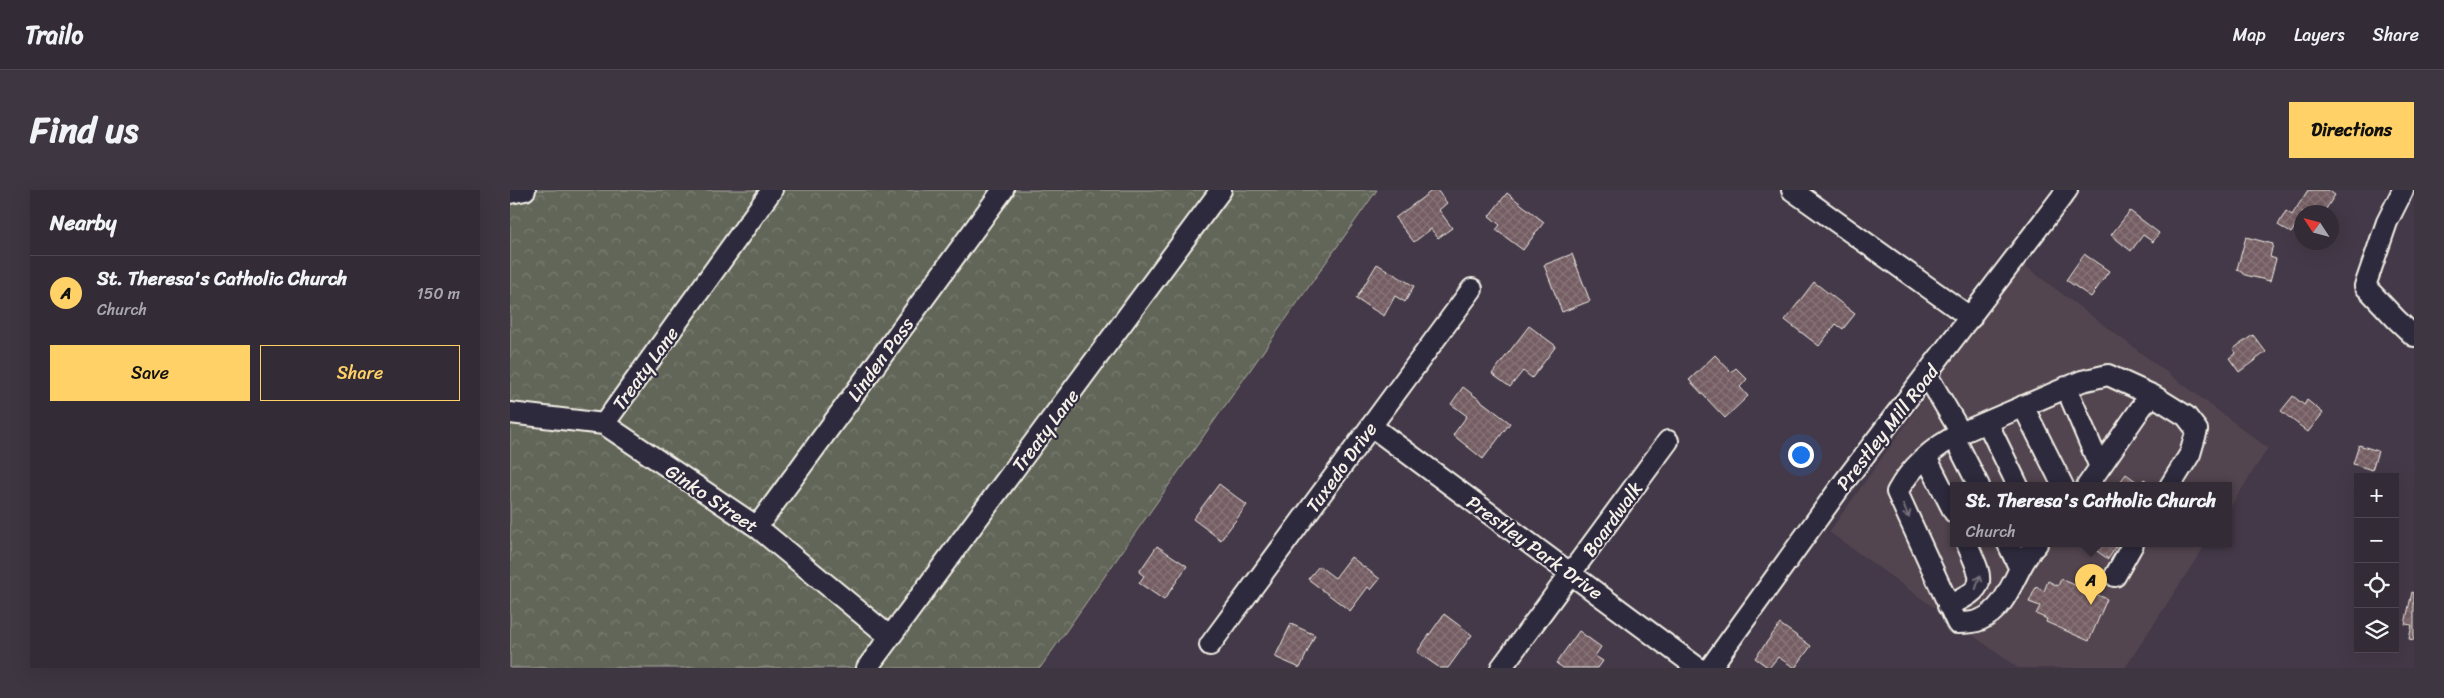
<!DOCTYPE html>
<html lang="en">
<head>
<meta charset="utf-8">
<style>
	:root { --surface:#332b36; --page:#3e3742; --text:#f1f3f6; --muted:#a9a7ad; --line:#4e4751; --accent:#ffd166 }
	body { margin:0; font-family:Sriracha,sans-serif; background:var(--page); color:var(--text) }
	.controls { position:absolute; right:15px; bottom:15px; display:grid; overflow:hidden; border-radius:0px; box-shadow:0 5px 20px #0002 }
	.controls button { width:45px; height:45px; display:grid; place-items:center; padding:0; border:0; border-bottom:1px solid var(--line); background:var(--surface); color:var(--text); font:25px sans-serif }
	.compass { position:absolute; left:1784px; top:15px; width:45px; height:45px; border-radius:50%; background:var(--surface); box-shadow:0 5px 20px #0002; rotate:306deg }
	.you { position:absolute; left:1290px; top:264px; width:18px; height:18px; margin:-12px; border:4px solid #fff; border-radius:50%; background:#1a73e8; box-shadow:0 0 0 8px #1a73e833 }
	.badge { display:grid; place-items:center; width:32px; height:32px; border-radius:50%; background:var(--accent); color:#111; font-size:16px; font-weight:700 }
	.pin { position:absolute; translate:-50% -41px; filter:drop-shadow(0 1px 2px #0008) }
	.pin::after { content:''; position:absolute; top:26px; width:18px; height:15px; background:inherit; clip-path:polygon(0 0,100% 0,50% 100%) }
	.popup { position:absolute; left:1440px; top:292px; width:282px; height:65px; box-sizing:border-box; display:grid; place-content:center; border-radius:0px; background:var(--surface); filter:drop-shadow(0 1px 4px #0005); font-size:16px; white-space:nowrap; color:var(--muted) }
	.popup b { font-size:19px; color:var(--text) }
	.popup::after { content:''; position:absolute; left:50%; top:100%; margin-left:-10px; border:10px solid transparent; border-top-color:var(--surface) }
	.list { margin:0; padding:0; list-style:none }
	h2 { display:flex; justify-content:space-between; align-items:center; height:65px; margin:0; padding:0 20px; font-size:21px }
	h2 small { font-size:16px; font-weight:400; color:var(--muted) }
	.list li { display:grid; grid-template-columns:32px 1fr auto; gap:15px; align-items:center; box-sizing:border-box; height:75px; padding:0 20px; border-top:1px solid var(--line) }
	.list b { display:block; font-size:19px; white-space:nowrap }
	.list p { margin:0; font-size:16px; white-space:nowrap; color:var(--muted) }
	.list em { font-size:16px; font-style:normal; color:var(--muted) }
	.actions { display:flex; gap:10px; padding:15px 20px }
	.actions a { flex:1; padding:11px 0; border:1px solid var(--accent); border-radius:0px; text-align:center; font-size:18px; color:var(--accent) }
	.actions .main { background:var(--accent); color:#111 }
	.icon { flex:none; width:28px; height:28px; fill:none; stroke:currentColor; stroke-width:2; stroke-linecap:round; stroke-linejoin:round }
	.map { position:relative; flex:none; width:1904px; height:478px; overflow:hidden; border-radius:0px }
	header { display:flex; align-items:center; gap:30px; box-sizing:border-box; height:70px; padding:0 25px; background:var(--surface); border-bottom:1px solid var(--line) }
	header strong { font-size:24px }
	nav { display:flex; gap:28px; margin-inline-start:auto; font-size:18px }
	.intro { display:flex; align-items:center; justify-content:space-between; box-sizing:border-box; height:120px; padding:0 30px }
	h1 { margin:0; font-size:35px }
	.button { padding:12px 22px; border-radius:0px; background:var(--accent); color:#111; font-size:18px; font-weight:700 }
	main { display:flex; gap:30px; padding:0 30px }
	aside { flex:1; background:var(--surface); border-radius:0px; box-shadow:0 5px 20px #0002 }
	.map>svg:first-child { display:block }
</style>
</head>
<body>
<header>
<strong>Trailo</strong>
<nav><a>Map</a><a>Layers</a><a>Share</a></nav>
</header>
<div class="intro"><h1>Find us</h1><a class="button">Directions</a></div>
<main>
<aside>
<h2>Nearby<small></small></h2>
<ul class="list">
<li><span class="badge">A</span><div><b>St. Theresa's Catholic Church</b><p>Church</p></div><em>150 m</em></li>
</ul>
<div class="actions"><a class="main">Save</a><a>Share</a></div>
</aside>
<div class="map">
<svg width="1904" height="478" viewBox="0 0 1904 478">
	<defs>
		<pattern id="forest-crowns" width="20" height="18" patternUnits="userSpaceOnUse" patternTransform="scale(1.25)"><rect width="20" height="18" fill="#626659"/><path d="M2 6a3 3 0 1 1 6 0M12 15a3 3 0 1 1 6 0" fill="none" stroke="#797c71"/></pattern>
		<pattern id="building-cross-hatch" width="8" height="8" patternUnits="userSpaceOnUse" patternTransform="scale(1.25)"><rect width="8" height="8" fill="#745d63"/><path d="M0 0l8 8M0 8l8-8" fill="none" stroke="#887579"/></pattern>
	</defs>
	<rect width="100%" height="100%" fill="#443948"/>
	<filter id="ink" filterUnits="userSpaceOnUse"><feTurbulence type="fractalNoise" baseFrequency=".02" numOctaves="2"/><feDisplacementMap in="SourceGraphic" scale="10" xChannelSelector="R" yChannelSelector="G"/><feConvolveMatrix kernelMatrix="1 2 1 2 8 2 1 2 1" color-interpolation-filters="sRGB"/></filter>
	<g filter="url(#ink)">
		<path fill="#524450" d="M1511,73l247,185 -39,61 -1,-23h-274v58h252l-81,124h-107l-189,-136z"/>
		<path fill="url(#forest-crowns)" stroke="#abaca0" d="M0,0h867l-337,478h-530z"/>
		<path fill="url(#building-cross-hatch)" stroke="#f4f1e8" d="M923,0h4l10,13 -8,7 13,18 -14,10 -7,-9 -17,13 -19,-24z
			M1798,0h20l7,5 -11,17h-22v13l-4,-3 -7,11 -13,-8 8,-14 6,4z
			M997,3l37,29 -21,28 -27,-20 4,-5 -11,-9z
			M1620,21l29,22 -6,9 -10,-7 -12,16 -20,-16z
			M1736,47l27,7 -3,13 6,2 -6,22 -25,-6 -8,-6z
			M1062,64l18,47 -28,11 -18,-47z
			M1574,64l25,17 -18,26 -25,-17z
			M867,74l37,22 -9,16 -10,-6 -11,20 -28,-17z
			M1304,92l41,32 -12,15 -7,-5 -17,22 -34,-26z
			M1019,136l27,20 -24,32 -9,-7 -13,16 -18,-13z
			M1743,145l13,17 -27,20 -10,-14 7,-5 -3,-4z
			M1205,165l16,17 5,-4 11,11 -7,8 8,9 -23,22 -36,-38z
			M953,197l47,36 -27,36 -30,-24 14,-19 -16,-12z
			M1783,206l11,9 3,-5 16,13 -15,19 -27,-21z
			M1849,255l19,6 -6,19 -19,-6z
			M1616,284l14,10 4,-5 10,7h-37z
			M709,294l28,21 -26,35 -28,-21z
			M1577,354h31l-10,15z
			M647,356l30,20 -23,34 -25,-17 5,-7 -5,-4z
			M841,367l29,22 -9,11 -3,-3 -18,24 -42,-32 11,-13 16,12z
			M1551,389l46,20 -18,42 -43,-19 1,-3 -11,-5 4,-8 -11,-4 7,-15 8,4 4,-10 10,5z
			M1902,402l2,1v47l-5,-1 3,-14 -7,-1z
			M934,424l28,21 -24,33h-8l-23,-16z
			M781,434l24,11 -15,33 -25,-11z
			M1270,434l31,22 -16,22 -17,-11 -9,11 -14,-10z
			M1069,441l22,16 -6,9 8,5 -5,7h-35l-7,-5z"/>
		<g fill="none" stroke-linecap="round" stroke-linejoin="round">
			<g stroke="#f4f1e8" stroke-width="24">
				<path id="minor" d="M1282,0l179,128
					M1893,0l-16,32 -22,64 31,33 18,17
					M0,3l15,-3
					M1417,185l34,58c-27,14 -49,32 -64,59l60,131c7,0 16,0 23,-3 32,-14 34,-54 57,-76
					M1556,197l34,80
					M1513,216l40,80
					M0,223l94,11 153,103 133,110
					M1477,232l31,64
					M94,234l168,-234
					M861,236l327,242
					M1451,243l121,-52 26,-6 46,21
					M1444,247l25,49
					M1416,267l28,55
					M1577,296l56,-81 11,-9 32,20 11,14 -7,24 -20,32
					M247,337l246,-337
					M1498,354l12,25
					M1605,386l18,-32
					M1438,416c40,-19 36,-24 19,-62
					M700,455l262,-356
					M357,478l354,-478
					M991,478l167,-227
					M1200,478l134,-186 223,-292"/>
			</g>
			<use href="#minor" stroke="#2f2a3d" stroke-width="20"/>
		</g>
		<defs><path id="oneway-shaft" d="M-6 0H5M1.5-3L5.5 0L1.5 3" fill="none" stroke-width="1.6" stroke-linecap="round" stroke-linejoin="round" transform="scale(1.25)"/></defs>
		<g stroke="#747079">
			<use href="#oneway-shaft" transform="translate(1396 321) rotate(66)"/>
			<use href="#oneway-shaft" transform="translate(1468 392) rotate(-72)"/>
		</g>
	</g>
	<g text-anchor="middle" stroke-width="4.5" stroke-linejoin="round" paint-order="stroke">
		<g font-size="19" fill="#f4f1e8" stroke="#2f2a3d">
			<text transform="translate(370 169) rotate(-54)" y="7">Linden Pass</text>
			<text transform="translate(135 178) rotate(-54)" y="7">Treaty Lane</text>
			<text transform="translate(1377 237) rotate(-52)" y="7">Prestley Mill Road</text>
			<text transform="translate(535 240) rotate(-53)" y="7">Treaty Lane</text>
			<text transform="translate(831 277) rotate(-54)" y="7">Tuxedo Drive</text>
			<text transform="translate(202 308) rotate(34)" y="7">Ginko Street</text>
			<text transform="translate(1102 329) rotate(-54)" y="7">Boardwalk</text>
			<text transform="translate(1025 357) rotate(36)" y="7">Prestley Park Drive</text>
		</g>
	</g>
</svg>
<div class="controls">
<button>+</button>
<button>−</button>
<button><svg class="icon" aria-label="locate" viewBox="0 0 24 24"><circle cx="12" cy="12" r="6"/><path d="M12 2v4M12 18v4M2 12h4M18 12h4"/></svg></button>
<button><svg class="icon" aria-label="layers" viewBox="0 0 24 24"><path d="M12 4l9 5-9 5-9-5zM3 14l9 5 9-5"/></svg></button>
</div>
<svg class="compass" viewBox="-18 -18 36 36"><path d="M0-13l5 13h-10z" fill="#e53935"/><path d="M0 13l5-13h-10z" fill="#a9a7ad"/></svg>
<div class="you"></div>
<div class="pin badge" style="left:1581px;top:415px">A</div>
<div class="popup"><b>St. Theresa's Catholic Church</b>Church</div>
</div>
</main>
</body>
</html>
